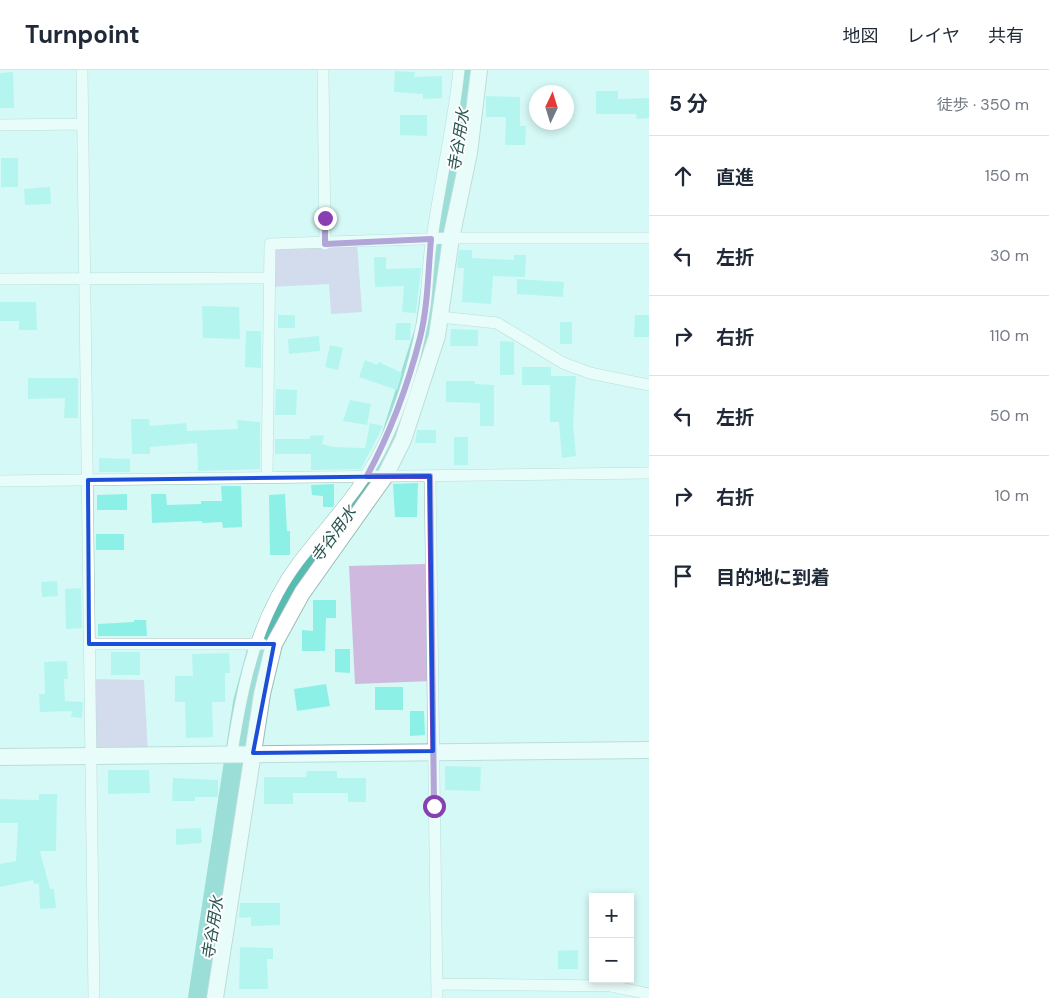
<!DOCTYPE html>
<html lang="ja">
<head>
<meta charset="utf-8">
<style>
	:root { --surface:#fff; --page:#f6f6f7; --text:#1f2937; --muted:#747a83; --line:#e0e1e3 }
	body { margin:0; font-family:"DM Sans","Noto Sans JP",sans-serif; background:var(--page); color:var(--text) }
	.controls { position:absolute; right:15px; bottom:15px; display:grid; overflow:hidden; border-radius:0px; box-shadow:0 2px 8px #0003 }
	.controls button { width:45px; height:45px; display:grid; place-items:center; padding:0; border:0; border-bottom:1px solid var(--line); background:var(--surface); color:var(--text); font:25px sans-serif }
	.compass { position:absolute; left:529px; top:15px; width:45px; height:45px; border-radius:50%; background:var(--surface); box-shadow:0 2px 8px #0003; rotate:4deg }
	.stop { position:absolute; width:15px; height:15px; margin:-11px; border:4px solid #873fb2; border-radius:50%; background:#fff }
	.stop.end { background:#873fb2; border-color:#fff; box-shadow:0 1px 5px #0008 }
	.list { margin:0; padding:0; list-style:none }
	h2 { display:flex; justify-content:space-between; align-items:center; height:65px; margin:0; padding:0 20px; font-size:21px }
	h2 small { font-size:16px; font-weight:400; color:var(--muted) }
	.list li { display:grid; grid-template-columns:32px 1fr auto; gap:15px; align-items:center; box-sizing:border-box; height:80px; padding:0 20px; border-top:1px solid var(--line) }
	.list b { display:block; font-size:19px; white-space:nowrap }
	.list em { font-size:16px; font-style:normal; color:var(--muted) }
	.icon { flex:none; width:28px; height:28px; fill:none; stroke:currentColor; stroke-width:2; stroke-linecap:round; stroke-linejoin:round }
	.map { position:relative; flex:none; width:649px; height:928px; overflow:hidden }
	header { display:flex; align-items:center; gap:30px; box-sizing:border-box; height:70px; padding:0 25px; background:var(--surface); border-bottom:1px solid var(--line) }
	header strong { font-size:24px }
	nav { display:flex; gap:28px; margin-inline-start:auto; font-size:18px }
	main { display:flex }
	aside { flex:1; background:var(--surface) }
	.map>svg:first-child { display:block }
</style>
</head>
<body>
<header>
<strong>Turnpoint</strong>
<nav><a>地図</a><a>レイヤ</a><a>共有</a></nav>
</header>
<main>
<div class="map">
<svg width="649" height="928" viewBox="0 0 649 928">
	<rect width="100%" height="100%" fill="#d5f9f5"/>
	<path fill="#cfb9df" d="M357,172l5,70 -31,2 -2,-30 -60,3 1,-43z
		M426,494l6,117 -77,3 -6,-118z
		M88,609l56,1 4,74 -59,1z"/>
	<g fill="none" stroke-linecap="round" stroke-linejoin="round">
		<path stroke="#56bbb1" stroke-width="26" d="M201,928l45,-295 13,-48 30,-62 89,-121 13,-24 37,-118 11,-77 23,-128 6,-55"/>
	</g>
	<path fill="#8df0e6" d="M395,1l20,1 -1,5 28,-1v22l-19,1v-5l-29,-2z
		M13,2l1,36h-14v-35z
		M596,21h22v8l31,-1v20l-12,1 -1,-5h-40z
		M486,26l34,1v29h6l-1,19h-20l1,-28h-20z
		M400,45h27v21l-27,-1z
		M1,88h17v29h-17z
		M50,117l1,17 -26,1 -1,-16z
		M459,180h13v8l42,2v-5h12l-1,22 -32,-1 -2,28 -29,-2 2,-34h-7z
		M374,187h12v12l35,-1 -5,45 -14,-1 2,-26 -29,1z
		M517,209l47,3 -1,15 -46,-3z
		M0,232h36l1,28h-18v-9h-19z
		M202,236l37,1 1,32 -37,-1z
		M278,245h17v13h-17z
		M635,245h14v22h-15z
		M560,252h12v22h-12z
		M396,253h15l-1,17h-15z
		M451,259l27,1v16h-28z
		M246,261h15v37l-16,-1z
		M319,266l1,15 -31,3 -1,-15z
		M500,271l14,1v33h-14z
		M330,275l13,3 -5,22 -13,-3z
		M365,290l12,5 2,-3 23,11 -5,17 -38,-13z
		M522,297h29v9h25l-3,47 3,33 -14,2 -3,-36h-9v-37h-28z
		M28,308h50v40h-14l1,-20 -37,1z
		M446,311h29v3l19,1v41h-14v-23l-34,-1z
		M276,319l21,1 -1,25h-21z
		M350,330l21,4 -4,21 -24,-4z
		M131,349h18l1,7 36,-3 1,8 51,-2 -1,-9 23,2v47l-62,2 -1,-28 -47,4v7h-18z
		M370,353l13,3 -22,43 -50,1v-16h-36v-15h35v-3l14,-1 -2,9 11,3 32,1z
		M417,360h19v13h-21z
		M454,367h14v28h-14z
		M99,388l31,1v13h-31z
		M418,413l-1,34h-22l-2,-33z
		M334,414v21l-1,2h-10v-11l-11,-1 -1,-10z
		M221,416h20l1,41 -19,1 -1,-6 -20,1v-2l-50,2 -1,-29h15l1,11 34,-1v-3h21z
		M127,424v16h-30v-15z
		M285,424l2,37h3v24h-20l-1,-60z
		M96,464h28v16h-28z
		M57,511l1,15 -16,1 -1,-15z
		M81,518l1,40 -16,1 -1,-40z
		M313,530h23v18h-10l-1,33h-23v-21l11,1z
		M134,550h12l1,16h-49v-12l36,-2z
		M335,579h15v24l-15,-1z
		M111,582h29v23h-29z
		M229,583l1,20h-5v29h-13l1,35 -27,1 -1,-36h-10v-26h18l-1,-22z
		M67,591l1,18h-4l1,22 18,1 -1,16 -11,-1 1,-6 -32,1 -1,-18h6l-1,-32z
		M326,614l4,22 -33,5 -3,-22z
		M375,617h28v23h-28z
		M410,641h14l1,24 -15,1z
		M445,696l36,1 -1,24 -35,-1z
		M108,700h41l1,23 -42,1z
		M307,701h30v7h29v24h-18v-9h-55v11h-29v-27h42z
		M173,708l45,2v17h-23v4h-23z
		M39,724h18l-1,57h-16l10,38h4l2,19 -16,1 -1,-26 -5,1 -1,-4 -33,7v-23l16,-3 2,-38h-18v-24l39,1z
		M201,758l1,15 -26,2v-16z
		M240,833h40v22l-29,1v-9l-12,1z
		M240,877l33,1v11h-6l1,30h-29z
		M578,880v19h-20v-18z"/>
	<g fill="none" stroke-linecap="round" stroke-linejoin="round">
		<g stroke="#9abcb8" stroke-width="12">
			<path id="street" d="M82,0l12,928
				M323,0l2,174
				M0,55l83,-1
				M0,209l269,-1
				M440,247l57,6 66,40 27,10 59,12
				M430,406l7,522
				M267,408l3,-234 181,-6h198
				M0,411l649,-8
				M89,574h173
				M232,683c10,-67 24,-135 66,-191 29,-38 63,-72 84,-115 20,-39 37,-98 43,-141 3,-23 3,-46 7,-68 8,-56 21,-111 27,-168
				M437,914l174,2 38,8"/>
		</g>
		<g stroke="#9abcb8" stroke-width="18">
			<path id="secondary" d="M0,687l649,-7
				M215,928l47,-304 12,-50 28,-51 83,-117 18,-36 34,-104 14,-98 18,-85 10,-83"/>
		</g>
		<use href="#street" stroke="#fff" stroke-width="11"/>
		<use href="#secondary" stroke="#fff" stroke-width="16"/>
	</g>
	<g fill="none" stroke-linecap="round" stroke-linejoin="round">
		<path stroke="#873fb2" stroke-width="6" d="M325,148v26l106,-5c-3,33 -3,67 -11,99 -12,47 -30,95 -53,138h63l4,330"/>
	</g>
	<path d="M0 0H649V928H0ZM430,406l3,275 -180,2 21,-109h-185l-1,-164z" fill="#d5f9f5" fill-opacity=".55" fill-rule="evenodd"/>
	<path fill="none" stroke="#1d4ed8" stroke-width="4" stroke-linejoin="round" d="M430,406l3,275 -180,2 21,-109h-185l-1,-164z"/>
	<g text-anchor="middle" stroke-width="4" stroke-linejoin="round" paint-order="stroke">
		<g font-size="16" font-style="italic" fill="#285450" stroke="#fefefe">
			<text transform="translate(458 70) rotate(-81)" y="6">寺谷用水</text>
			<text transform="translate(333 464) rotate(-54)" y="6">寺谷用水</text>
			<text transform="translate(212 858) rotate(-81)" y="6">寺谷用水</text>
		</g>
	</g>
</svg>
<div class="controls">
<button>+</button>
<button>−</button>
</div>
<svg class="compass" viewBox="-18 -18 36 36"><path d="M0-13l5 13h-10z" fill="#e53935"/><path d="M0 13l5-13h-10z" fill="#747a83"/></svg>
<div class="stop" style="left:434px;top:736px"></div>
<div class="stop end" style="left:325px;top:148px"></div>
</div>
<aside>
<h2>5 分<small>徒歩 · 350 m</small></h2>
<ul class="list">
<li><svg class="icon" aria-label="ahead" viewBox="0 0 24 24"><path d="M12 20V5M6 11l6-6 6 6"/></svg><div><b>直進</b></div><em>150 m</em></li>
<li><svg class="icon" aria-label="left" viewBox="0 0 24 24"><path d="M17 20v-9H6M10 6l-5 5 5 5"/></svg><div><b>左折</b></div><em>30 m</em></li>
<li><svg class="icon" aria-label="right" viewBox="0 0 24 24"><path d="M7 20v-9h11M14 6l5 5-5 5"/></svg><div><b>右折</b></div><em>110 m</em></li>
<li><svg class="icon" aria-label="left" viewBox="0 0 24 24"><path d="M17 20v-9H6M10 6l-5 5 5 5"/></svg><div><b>左折</b></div><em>50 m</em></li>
<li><svg class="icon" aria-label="right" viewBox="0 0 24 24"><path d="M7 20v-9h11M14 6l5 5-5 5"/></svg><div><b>右折</b></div><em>10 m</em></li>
<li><svg class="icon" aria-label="arrive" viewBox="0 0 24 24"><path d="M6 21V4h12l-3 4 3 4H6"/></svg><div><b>目的地に到着</b></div></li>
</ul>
</aside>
</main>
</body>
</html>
